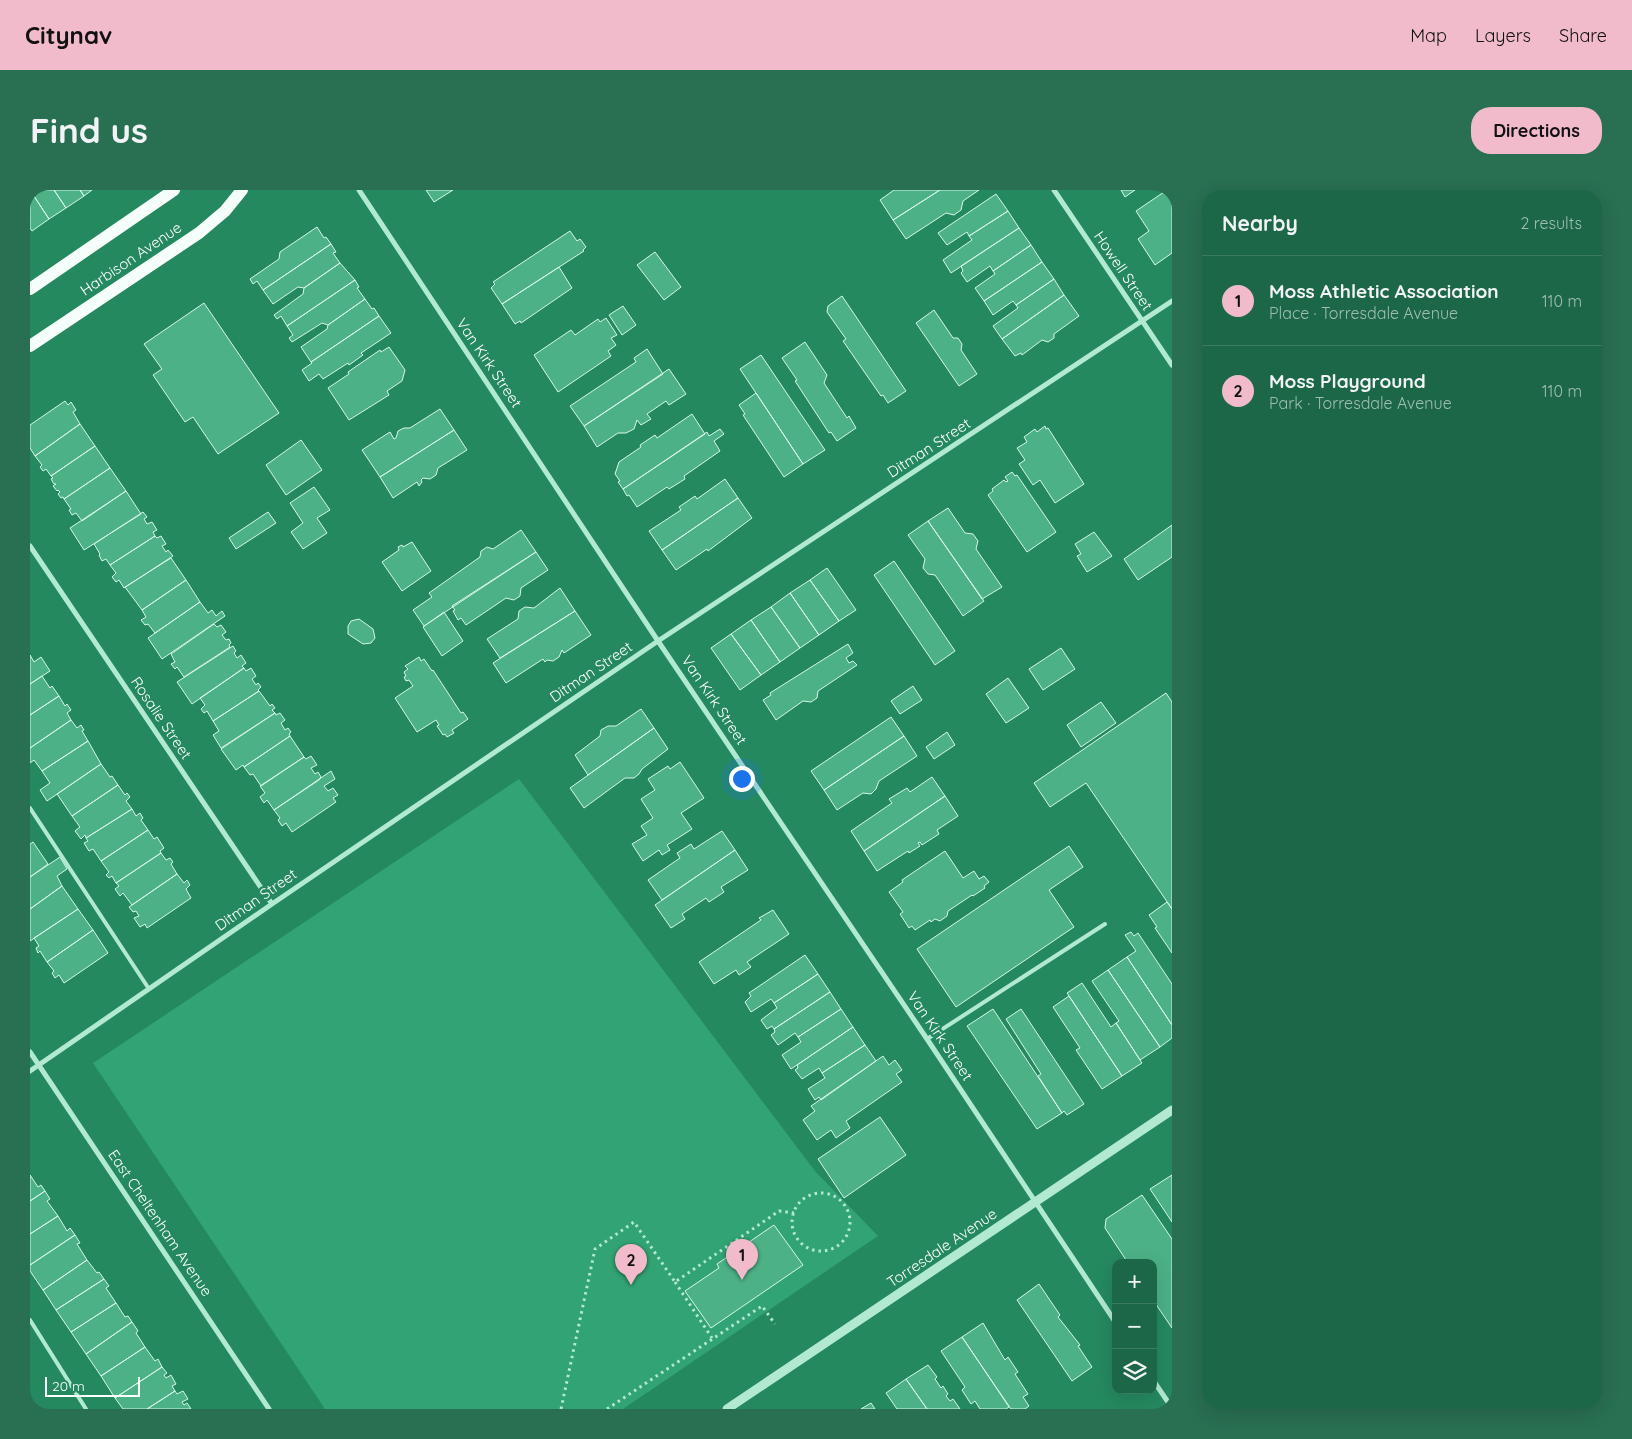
<!DOCTYPE html>
<html lang="en">
<head>
<meta charset="utf-8">
<style>
	:root { --surface:#1c6747; --page:#296f52; --text:#f1f3f6; --muted:#a0beb4; --line:#3a7b60; --accent:#f2bbcc }
	body { margin:0; font-family:Quicksand,sans-serif; background:var(--page); color:var(--text) }
	.controls { position:absolute; right:15px; bottom:15px; display:grid; overflow:hidden; border-radius:10px; box-shadow:0 5px 20px #0002 }
	.controls button { width:45px; height:45px; display:grid; place-items:center; padding:0; border:0; border-bottom:1px solid var(--line); background:var(--surface); color:var(--text); font:25px sans-serif }
	.scale { position:absolute; left:15px; bottom:12px; width:95px; box-sizing:border-box; padding-left:5px; border:2px solid #fff; border-top:0; font-size:14px; line-height:18px; white-space:nowrap; color:#fff; -webkit-text-stroke:4px #25895f; paint-order:stroke }
	.you { position:absolute; left:711px; top:588px; width:18px; height:18px; margin:-12px; border:4px solid #fff; border-radius:50%; background:#1a73e8; box-shadow:0 0 0 8px #1a73e833 }
	.badge { display:grid; place-items:center; width:32px; height:32px; border-radius:50%; background:var(--accent); color:#111; font-size:16px; font-weight:700 }
	.pin { position:absolute; translate:-50% -41px; filter:drop-shadow(0 1px 2px #0008) }
	.pin::after { content:''; position:absolute; top:26px; width:18px; height:15px; background:inherit; clip-path:polygon(0 0,100% 0,50% 100%) }
	.list { margin:0; padding:0; list-style:none }
	h2 { display:flex; justify-content:space-between; align-items:center; height:65px; margin:0; padding:0 20px; font-size:21px }
	h2 small { font-size:16px; font-weight:400; color:var(--muted) }
	.list li { display:grid; grid-template-columns:32px 1fr auto; gap:15px; align-items:center; box-sizing:border-box; height:90px; padding:0 20px; border-top:1px solid var(--line) }
	.list b { display:block; font-size:19px; white-space:nowrap }
	.list p { margin:0; font-size:16px; white-space:nowrap; color:var(--muted) }
	.list em { font-size:16px; font-style:normal; color:var(--muted) }
	.icon { flex:none; width:28px; height:28px; fill:none; stroke:currentColor; stroke-width:2; stroke-linecap:round; stroke-linejoin:round }
	.map { position:relative; flex:none; width:1142px; height:1219px; overflow:hidden; border-radius:20px }
	header { display:flex; align-items:center; gap:30px; box-sizing:border-box; height:70px; padding:0 25px; background:var(--accent); color:#111 }
	header strong { font-size:24px }
	nav { display:flex; gap:28px; margin-inline-start:auto; font-size:18px }
	.intro { display:flex; align-items:center; justify-content:space-between; box-sizing:border-box; height:120px; padding:0 30px }
	h1 { margin:0; font-size:35px }
	.button { padding:12px 22px; border-radius:20px; background:var(--accent); color:#111; font-size:18px; font-weight:700 }
	main { display:flex; gap:30px; padding:0 30px }
	aside { flex:1; background:var(--surface); border-radius:20px; box-shadow:0 5px 20px #0002 }
	.map>svg:first-child { display:block }
</style>
</head>
<body>
<header>
<strong>Citynav</strong>
<nav><a>Map</a><a>Layers</a><a>Share</a></nav>
</header>
<div class="intro"><h1>Find us</h1><a class="button">Directions</a></div>
<main>
<div class="map">
<svg width="1142" height="1219" viewBox="0 0 1142 1219">
	<rect width="100%" height="100%" fill="#25895f"/>
	<path fill="#32a372" d="M489,589l296,392 63,65 -255,173h-298l-232,-346z"/>
	<path fill="#4db186" stroke="#d6f7e9" d="M0,0h24l12,18 -17,11z
		M0,0l19,29 -17,12 -2,-3z
		M24,0h26l4,6 -18,12z
		M50,0h12l-8,6z
		M396,0h27l-19,12z
		M864,0h46l-47,30 -13,-20z
		M910,0h39l-16,11 -2,9 -7,5 -8,-2 -40,26 -13,-19z
		M1091,0h14l-10,7z
		M1133,0h9v63l-17,12 -17,-26 11,-8 -13,-20 28,-19z
		M966,4l12,17 -39,25 -2,-4 -20,13 -9,-12z
		M978,21l11,17 -68,45 -8,-13 29,-20 -3,-4z
		M287,37l7,11 2,-1 5,7 -68,46 -6,-9 -4,3 -3,-5 29,-20 1,-7z
		M989,38l12,17 -38,26 -3,-5 -23,16 -6,-9 2,-2 -2,-5z
		M540,41l7,10 3,-2 6,8 -3,3 1,1 -82,53 -11,-16 4,-4 -2,-2z
		M301,54l5,8 -3,1 7,10 -36,25 -6,-1 -25,17 -10,-14z
		M1001,55l11,17 -58,39 -9,-13 20,-14 -2,-3z
		M625,62l26,35 -17,13 -27,-35z
		M1012,72l12,17 -38,26 -3,-4 -20,14 -9,-14z
		M310,73l15,17 -68,46 -6,-10 -4,3 -3,-4 29,-21 1,-6z
		M529,77l13,21 -51,35 -1,-2 -5,3 -13,-20z
		M1024,89l10,16 -62,44 -9,-13 25,-18 -2,-3z
		M325,90l4,7 -2,1 8,11 -37,26 -6,-2 -30,19 -3,-4 4,-3 -6,-9z
		M1034,105l15,21 -25,18v4l-6,4 -6,-2 -20,15 -1,-2 -6,3 -13,-17z
		M812,106l64,95 -18,12 -5,-8 -2,1 -38,-55 3,-2 -19,-27 1,-6z
		M335,109l7,10 2,-1 5,8 -68,46 -10,-15 26,-18 1,-4z
		M174,113l75,110 -61,41 -25,-37 -8,5 -32,-47 9,-6 -18,-25z
		M593,116l13,19 -14,10 -13,-20z
		M904,120l19,28h5l4,6 -1,6 16,24 -18,12 -43,-63z
		M349,126l12,17 -30,20 2,2 -14,10 -1,-2 -25,16 -4,-5 -10,7 -7,-11 10,-7 -1,-1z
		M576,128l11,17 -6,3 5,7 -8,6 3,5 -53,36 -24,-37 37,-25 4,5 23,-16 2,3z
		M775,152l22,33 -3,8 23,35 2,-2 7,12 -19,13 -6,-9 -2,1 -34,-52 2,-1 -15,-22z
		M359,157l16,23 -3,11 -15,10 2,4 -40,25 -21,-32 21,-14 -1,-2 32,-22 1,2z
		M617,159l16,25 -79,52 -14,-20 66,-44 -2,-4z
		M731,165l64,95 -22,14 -63,-95z
		M639,179l17,25 -17,11 -3,-4 -19,13 4,5 -10,6 -4,-5 -3,9 -8,4h-8l-21,14 -13,-21z
		M726,203l47,71 -19,13 -41,-62 2,-1 -6,-9z
		M35,211l3,4 3,-3 5,8 -3,2 7,12 -45,32 -5,-8v-23z
		M410,219l14,21 -74,47 -18,-27 28,-18 4,7 2,-1 2,-7 6,-3h6z
		M662,224l13,20 -82,55 -5,-7 2,-1 -5,-7 4,-12 22,-15 -1,-2 15,-10 2,3z
		M50,234l15,22 -44,30 -5,-7 -3,2 -3,-4 2,-2 -7,-9z
		M1015,236l1,3 2,-1 36,56 -29,19 -15,-23 -7,5 -14,-21 6,-4 -8,-12 10,-6 -3,-5 11,-8 2,3z
		M690,239l4,5 -10,7 6,10 -36,25 1,3 -16,10 -2,-2 -30,20 -8,-12 -2,1 -4,-7 84,-57 2,4z
		M424,240l13,20 -29,18 -2,7 -6,4 -7,-1 -2,2 1,2 -3,4 -2,-4 -24,16 -13,-21z
		M271,250l21,30 -36,25 -20,-30z
		M65,256l15,22 -46,31 -1,-2 -2,1 -3,-4 2,-2 -2,-2 -1,1 -4,-5 3,-2h-2l-3,-5 2,-1 -2,-2z
		M80,278l16,23 -44,30 -6,-8 -4,2 -3,-5 2,-1 -7,-10z
		M982,282l3,4 2,-1 39,57 -29,20 -39,-57 5,-4 -1,-2 12,-9 2,2 2,-1 -3,-4z
		M695,289l13,19 -76,52 -13,-19 32,-21 -2,-3 16,-11 2,3z
		M284,297l16,23 -13,8 10,15 -24,16 -12,-17 12,-9 -13,-20z
		M96,301l15,23 -57,36 -14,-22z
		M708,308l14,20 -44,33 -1,-2 -31,21 -14,-20z
		M918,318l17,25 8,1 5,7 -2,8 26,38 -20,12 -54,-78z
		M113,322l4,5 -3,2 3,5 5,-2 5,8 -4,2 2,4 -45,29 -4,-6 -4,2 -3,-6 1,-1 -6,-10z
		M238,322l8,11 -40,26 -7,-11z
		M898,331l56,80 -21,15 -28,-41 -7,-1 -5,-6 2,-9 -17,-24z
		M1142,335v32l-34,23 -14,-21z
		M491,340l15,22 -112,74 -11,-16 19,-13 -3,-4 51,-36 1,-6 6,-4 6,2z
		M1064,342l18,24 -25,16 -10,-16 4,-2 -6,-10z
		M125,346l2,2 4,-2 5,8 -4,2 4,6 2,-2 5,6 -49,32 -5,-8 -3,2 -4,-5 4,-4 -6,-8z
		M382,352l19,29 -29,20 -20,-29 17,-12 -1,-3 4,-2 1,2z
		M506,362l12,18 -27,18 -1,8 -6,4 -8,-2 -40,27 -5,-7 -3,2 -5,-9 2,-1 -3,-4z
		M141,368l15,22 -44,30 -17,-23z
		M864,371l61,90 -20,14 -61,-90z
		M797,378l29,42 -17,11 -29,-41z
		M156,390l14,22 -45,31 -7,-9 -3,1 -4,-5 5,-3 -4,-7z
		M780,390l29,41 -20,14 -29,-42z
		M530,398l15,23 -75,47 -13,-19 31,-20 1,-8 6,-4 9,1z
		M760,403l29,42 -19,13 -29,-41z
		M170,412l8,11 4,-3 4,6 6,-5 3,5 -63,43 -14,-21z
		M741,417l29,41 -20,14 -29,-42z
		M545,421l16,24 -27,18 -2,-3 -3,7 -6,4 -6,-1 -2,2 -2,-3 -37,24 -13,-20z
		M414,422l19,29 -21,15 -19,-29z
		M329,429l14,10 2,9 -4,5 -8,1 -15,-10v-8l3,-5z
		M721,430l29,42 -19,13 -30,-41z
		M184,434l3,3 4,-2 5,7 -4,3 4,5 3,-1 2,4 -2,2 1,2 -46,30 -7,-10 -2,2 -4,-5 4,-2 -4,-8z
		M701,444l30,41 -21,15 -29,-42z
		M818,454l5,9 -7,5 3,5 4,-2 4,4 -39,26 -1,7 -6,4 -8,-1 -27,19 -13,-20 8,-5 -1,-2z
		M203,456l3,5 -2,2 3,5 4,-3 5,8 -4,3 2,2 -52,36 -15,-22z
		M1031,458l14,21 -32,21 -14,-21z
		M0,465l4,7 7,-5 9,14 -20,13z
		M389,467l2,4 3,-2 8,12 1,-1 28,43 2,-1 5,7 -16,11 2,3 -7,4 -2,-3 -2,1 -6,-9 2,-1 -3,-5 -19,12 -22,-34 18,-12 -4,-6 -3,1 -2,-4 2,-1 -2,-4 4,-3 -3,-3z
		M214,478l2,3 5,-3 5,8 -4,3 4,6 2,-2 3,4 -3,3 1,1 -46,30 -6,-10 -3,2 -3,-4 4,-4 -5,-7z
		M12,486l8,12 2,-2 7,10 -29,19v-31z
		M978,488l21,30 -23,15 -20,-29z
		M883,496l9,14 -22,14 -9,-13z
		M229,501l11,15 2,-2 3,4 -3,2 3,3 -54,35 -8,-13 6,-4 -6,-10z
		M1136,503l6,9v207l-86,-126 -36,24 -16,-24z
		M29,506l6,10 2,-2 4,6 -4,3 4,7 -41,28v-33z
		M1071,512l15,21 -35,24 -14,-22z
		M611,519l13,19 -66,47 -13,-20 25,-19 1,-6 7,-4h8z
		M245,523l1,2 4,-2 5,7 -4,3 4,7 3,-2 3,4 -2,2 1,2 -46,31 -1,-2 -7,5 -15,-21z
		M861,527l13,19 -80,54 -13,-19z
		M41,530l6,8 4,-3 3,5 -2,1 6,10 -46,30 -8,-11 -4,3v-15z
		M624,538l14,21 -26,20 -3,5 -5,4h-9l-41,30 -14,-20z
		M917,542l8,13 -21,14 -8,-12z
		M260,546l14,21 -43,29 -8,-12 -3,1 -6,-8z
		M874,546l13,20 -38,25 -3,8 -5,5 -8,-1 -26,17 -13,-20z
		M58,551l13,23 -54,37 -7,-11 10,-7 -8,-12z
		M281,566l6,9 -6,3 4,6 3,-2 3,5 -2,3 -45,30 -7,-10 -3,3 -4,-6 5,-4 -5,-7 44,-29 2,2z
		M650,572l24,36 -23,15 11,16 -25,16 3,5 -8,5 -3,-5 -16,11 -11,-17 15,-9 -6,-9 12,-8 -12,-19 14,-9 -7,-11 20,-13 2,3z
		M71,574l9,13 2,-1 6,9 -46,31 -15,-22z
		M301,581l4,8 -11,7 4,5 5,-3 5,7 -5,3 3,4 -44,30 -6,-9 -4,3 -4,-6 2,-2 -6,-8z
		M902,587l13,19 -81,55 -13,-20 41,-28 -3,-4 18,-11 3,4z
		M88,595l7,10 2,-2 3,4 -4,4 6,8 -46,29 -1,-3 -4,4 -6,-8 5,-4 -8,-11z
		M915,606l13,20 -21,14 2,4 -17,11 -2,-3 -2,1 2,3 -11,7 -1,-2 -31,20 -13,-20z
		M102,619l4,7 4,-3 3,5 -2,2 7,10 -47,31 -8,-12 -4,2 -5,-8 4,-2 -2,-3z
		M118,640l6,9 3,-2 7,11 -4,3 1,2 -45,30 -4,-7 -3,2 -3,-3 3,-3 -8,-11z
		M692,641l13,19 -73,50 -14,-20 32,-22 -3,-5 14,-9 3,5z
		M3,652l15,22 -18,13v-33z
		M1039,656l14,21 -34,23 25,37 -118,80 -39,-58z
		M705,660l13,20 -27,17 3,5 -15,10 -3,-4 -24,16 3,5 -14,9 -16,-23z
		M915,661l18,27 11,-7 5,8 5,-3 5,6 -5,4 1,2 -12,8 -1,-1 -24,16 -1,5 -7,5 -5,-2 -4,3 -1,-2 -15,10 -3,-4 -3,2 -9,-14 3,-2 -14,-20 14,-10 -1,-2z
		M131,663l5,7 4,-2 3,4 -2,2 6,10 -45,31 -9,-12 -3,3 -5,-7 4,-3 -3,-3z
		M30,667l7,12 -10,7 5,10 -32,23v-32z
		M147,684l7,9 3,-3 3,5 -4,4 5,9 -44,30 -2,-4 -5,3 -6,-9 5,-2 -3,-5 -3,1 -4,-5z
		M32,696l16,23 -48,32v-32z
		M1137,712l5,7v44l-17,-25 2,-1 -8,-12z
		M48,719l15,21 -46,32 -7,-11 -2,2 -2,-5 3,-2 -5,-8z
		M743,720l16,24 -42,28 4,5 -12,8 -3,-5 -22,14 -15,-22 62,-42 -2,-2z
		M63,740l15,23 -44,30 -5,-8 -4,3 -3,-5 2,-2 -7,-9z
		M1101,742l3,4 4,-3 34,51v41l-45,-68 9,-6 -11,-16z
		M775,765l13,19 -44,29 -3,-4 -20,13 -6,-10 6,-6 -2,-3z
		M1097,767l45,68v13l-12,9 -52,-77z
		M1078,780l52,77 -20,13 -24,-37 3,-2 -27,-40z
		M788,784l12,18 -56,37 -2,-3 -5,3 -6,-9 16,-12 -3,-5z
		M1052,793l29,44 5,-4 26,40 -20,13 -55,-83z
		M800,802l11,17 -43,28 -3,-4 -17,12 -7,-10 4,-3 -1,-3z
		M1039,806l53,80 -20,13 -26,-39 4,-2 -27,-41z
		M811,819l12,18 -62,42 -9,-14 19,-13 -3,-5z
		M963,819l69,104 -25,16 -70,-103z
		M991,819l63,95 -17,11 -3,-4 -2,2 -24,-37 3,-2 -35,-55z
		M823,837l12,18 -43,28 -3,-5 -17,11 -7,-9 3,-2 -1,-3z
		M835,855l11,16 -55,39 -2,-3 -4,3 -7,-11 17,-11 -3,-5z
		M853,866l6,9 6,-5 7,10 -6,4 6,8 -56,39 4,7 -14,10 -5,-8 -14,10 -14,-20 12,-9 -4,-5z
		M850,927l26,38 -62,43 -26,-39z
		M0,985l8,12 3,-2 4,6 -15,10z
		M1142,985v47l-22,-33z
		M15,1001l5,8 -3,2 11,15 -28,18v-33z
		M1112,1005l30,44v89l-19,-28v-37h-25l-23,-35 1,-9z
		M28,1026l9,15 3,-3 5,7 -45,30v-31z
		M744,1035l29,40 -92,63 -26,-37 34,-23 -2,-4z
		M45,1045l5,8 -3,1 10,16 -44,30 -13,-19v-6z
		M57,1070l10,13 2,-1 5,7 -48,31 -13,-20z
		M74,1089l5,7 -3,2 10,15 -45,29 -15,-22z
		M1009,1094l21,31 -2,2 22,28 -2,1 14,21 -20,14 -55,-81z
		M86,1113l9,14 3,-1 4,6 -46,32 -15,-22z
		M102,1132l6,9 -2,2 9,14 -44,29 -15,-22z
		M953,1133l22,37 3,-3 10,15 -3,2 13,20 -5,3 6,9 -4,3h-14l-49,-72z
		M932,1147l47,70 -3,2h-26l-5,-8 -4,3 -9,-14 3,-3 -24,-36z
		M115,1157l10,14 3,-2 4,8 -47,31 -14,-22z
		M898,1175l9,12 -2,2 6,9 2,-2 5,8 -2,2 4,5 3,-2 7,10h-33l-21,-30z
		M132,1177l5,6 -3,2 2,3 5,-3 5,9 -4,2 3,5 -28,18h-24l-8,-11z
		M876,1189l21,30h-30l-11,-16z
		M145,1201l2,3 6,-3 5,8 -6,3 2,3 3,-2 4,6h-44z
		M4,1212l4,7h-8v-4z
		M841,1213l4,6h-14z"/>
	<g fill="none" stroke-linecap="round" stroke-linejoin="round">
		<path stroke="#b2e9d1" stroke-width="3" stroke-dasharray="2.5 4" stroke-linecap="butt" d="M762 1032a29 29 0 1 1 58 0a29 29 0 1 1-58 0Z
			M645,1092l37,56
			M531,1219l34,-160 39,-27 41,60 104,-71 15,2
			M577,1219l155,-103 13,18"/>
		<path stroke="#b2e9d1" stroke-width="4" d="M0,618l119,181
			M897,849l178,-115
			M0,1130l56,89"/>
		<path stroke="#b2e9d1" stroke-width="5" d="M329,0l299,451 269,398 189,284
			M1024,0l118,175
			M0,356l242,358
			M0,862l239,357
			M0,881l242,-167 386,-263 514,-340
			M1123,1190l19,28"/>
		<path stroke="#b2e9d1" stroke-width="9" d="M697,1219l445,-299"/>
		<path stroke="#f5fefb" stroke-width="12" d="M0,99l144,-99
			M0,156l169,-113 26,-22 17,-21"/>
	</g>
	<g text-anchor="middle" stroke-width="5" stroke-linejoin="round" paint-order="stroke">
		<g font-size="15" fill="#fff" stroke="#25895f">
			<text transform="translate(101 69) rotate(-34)" y="5">Harbison Avenue</text>
			<text transform="translate(1093 81) rotate(56)" y="5">Howell Street</text>
			<text transform="translate(459 173) rotate(56)" y="5">Van Kirk Street</text>
			<text transform="translate(899 258) rotate(-33)" y="5">Ditman Street</text>
			<text transform="translate(561 482) rotate(-34)" y="5">Ditman Street</text>
			<text transform="translate(684 510) rotate(56)" y="5">Van Kirk Street</text>
			<text transform="translate(131 528) rotate(56)" y="5">Rosalie Street</text>
			<text transform="translate(226 710) rotate(-35)" y="5">Ditman Street</text>
			<text transform="translate(910 846) rotate(56)" y="5">Van Kirk Street</text>
			<text transform="translate(130 1033) rotate(56)" y="5">East Cheltenham Avenue</text>
			<text transform="translate(912 1058) rotate(-34)" y="5">Torresdale Avenue</text>
		</g>
	</g>
</svg>
<div class="controls">
<button>+</button>
<button>−</button>
<button><svg class="icon" aria-label="layers" viewBox="0 0 24 24"><path d="M12 4l9 5-9 5-9-5zM3 14l9 5 9-5"/></svg></button>
</div>
<div class="scale">20 m</div>
<div class="you"></div>
<div class="pin badge" style="left:712px;top:1090px">1</div>
<div class="pin badge" style="left:601px;top:1095px">2</div>
</div>
<aside>
<h2>Nearby<small>2 results</small></h2>
<ul class="list">
<li><span class="badge">1</span><div><b>Moss Athletic Association</b><p>Place · Torresdale Avenue</p></div><em>110 m</em></li>
<li><span class="badge">2</span><div><b>Moss Playground</b><p>Park · Torresdale Avenue</p></div><em>110 m</em></li>
</ul>
</aside>
</main>
</body>
</html>
